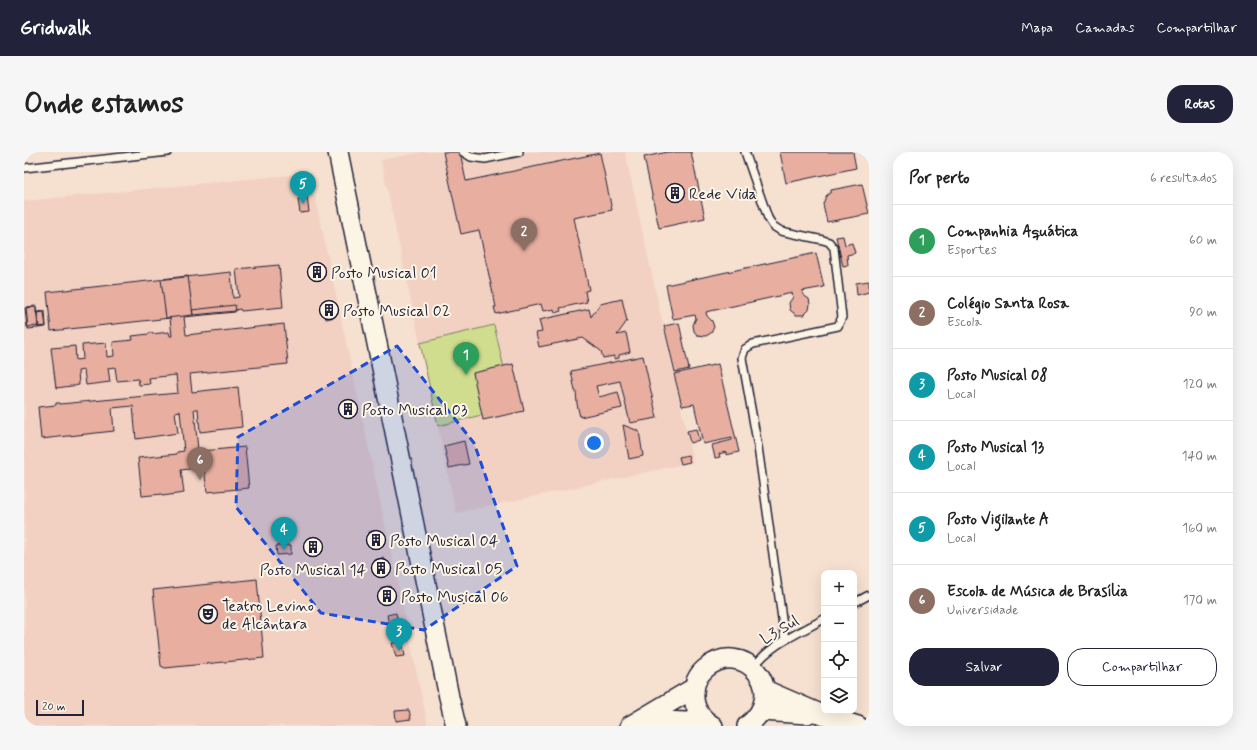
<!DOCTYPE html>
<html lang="pt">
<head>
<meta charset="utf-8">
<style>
	:root { --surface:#fff; --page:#f6f6f6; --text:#222; --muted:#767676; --line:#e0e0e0; --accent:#22223b }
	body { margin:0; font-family:Mynerve,sans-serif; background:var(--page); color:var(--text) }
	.controls { position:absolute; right:12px; bottom:12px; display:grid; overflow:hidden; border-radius:8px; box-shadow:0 4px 16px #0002 }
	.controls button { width:36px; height:36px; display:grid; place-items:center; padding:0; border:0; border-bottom:1px solid var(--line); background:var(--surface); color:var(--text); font:20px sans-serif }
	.scale { position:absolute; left:12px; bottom:10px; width:48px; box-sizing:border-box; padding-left:4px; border:2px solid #22223b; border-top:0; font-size:11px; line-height:14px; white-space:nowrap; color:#22223b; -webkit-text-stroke:3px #fcf5e5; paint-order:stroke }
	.you { position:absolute; left:570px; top:291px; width:14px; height:14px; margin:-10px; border:3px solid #fff; border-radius:50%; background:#1a73e8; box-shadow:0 0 0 6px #1a73e833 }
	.badge { display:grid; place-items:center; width:26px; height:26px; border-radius:50%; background:var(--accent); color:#fff; font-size:13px; font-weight:700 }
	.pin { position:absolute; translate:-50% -33px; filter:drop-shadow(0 1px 2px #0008) }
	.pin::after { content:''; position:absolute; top:21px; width:14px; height:12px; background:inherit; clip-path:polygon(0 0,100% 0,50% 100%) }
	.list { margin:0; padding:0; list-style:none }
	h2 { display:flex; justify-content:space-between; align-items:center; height:52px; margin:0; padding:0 16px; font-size:17px }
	h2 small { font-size:13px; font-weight:400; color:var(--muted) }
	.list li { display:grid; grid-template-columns:26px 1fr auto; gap:12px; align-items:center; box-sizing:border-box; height:72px; padding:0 16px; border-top:1px solid var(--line) }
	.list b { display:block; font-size:15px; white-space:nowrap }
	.list p { margin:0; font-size:13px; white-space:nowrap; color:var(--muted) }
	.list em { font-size:13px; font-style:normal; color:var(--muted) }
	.actions { display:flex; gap:8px; padding:12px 16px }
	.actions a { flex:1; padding:9px 0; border:1px solid var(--accent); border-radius:16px; text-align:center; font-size:14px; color:var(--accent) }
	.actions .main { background:var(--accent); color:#fff }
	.icon { flex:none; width:22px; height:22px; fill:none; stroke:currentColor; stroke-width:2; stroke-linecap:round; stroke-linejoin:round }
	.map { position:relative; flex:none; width:845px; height:574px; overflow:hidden; border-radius:16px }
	header { display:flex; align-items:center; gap:24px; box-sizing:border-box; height:56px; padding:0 20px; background:var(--accent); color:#fff }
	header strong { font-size:19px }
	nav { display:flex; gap:22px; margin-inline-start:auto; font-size:14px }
	.intro { display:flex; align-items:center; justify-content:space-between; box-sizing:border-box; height:96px; padding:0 24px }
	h1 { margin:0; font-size:28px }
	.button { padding:10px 18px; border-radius:16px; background:var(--accent); color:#fff; font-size:14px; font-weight:700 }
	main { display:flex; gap:24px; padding:0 24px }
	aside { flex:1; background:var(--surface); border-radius:16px; box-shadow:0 4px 16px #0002 }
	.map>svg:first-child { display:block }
</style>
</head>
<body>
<header>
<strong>Gridwalk</strong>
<nav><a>Mapa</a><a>Camadas</a><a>Compartilhar</a></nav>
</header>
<div class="intro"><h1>Onde estamos</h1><a class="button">Rotas</a></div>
<main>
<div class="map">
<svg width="845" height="574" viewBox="0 0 845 574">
	<rect width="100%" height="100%" fill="#f6e0d0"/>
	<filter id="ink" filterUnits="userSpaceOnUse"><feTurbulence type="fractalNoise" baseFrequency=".025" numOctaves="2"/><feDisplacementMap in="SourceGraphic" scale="8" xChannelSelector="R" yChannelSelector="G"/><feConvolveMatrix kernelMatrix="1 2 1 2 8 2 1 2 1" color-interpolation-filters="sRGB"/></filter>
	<g filter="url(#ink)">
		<path fill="#f2d1c2" d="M398,0h203l68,310 -237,51 -75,-353z
			M286,21l118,553h-403l-1,-525z"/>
		<path fill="#d0dc8e" stroke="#797f64" d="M470,173l19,82 -75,19 -18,-83z"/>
		<path fill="#e8afa0" stroke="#22223b" d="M419,0h17l6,29 134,-28 12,57 -38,8 15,72 -4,1 2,11 -27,6 1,3 -6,2 -1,-4 -11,2 -2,-7 -45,10 -2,-7h2l-17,-77 -18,4z
			M644,0h23l14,66 -46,10 -15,-71z
			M756,0h73l3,16 -70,15z
			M838,32l7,30 -42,8 -4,-18 3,-8 5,-4v-2z
			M283,45l2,15 -9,1 -2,-14z
			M819,84l2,9 7,-2 3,10 -8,2 1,10 -5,1 -7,-29z
			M792,101l8,34 -22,4 1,4 6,4 1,5 -1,6 -5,5h-8l-6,-5 -1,-7 4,-6 -1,-4 -86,19 1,4 5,5 2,6 -3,6 -5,3 -9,-1 -3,-4 -1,-6 3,-7 -1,-3 -22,4 -7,-34z
			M255,113l4,42 -42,4 -1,-2 -5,1v2l-51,5 2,18 98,-11 4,40 -98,10 2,18 46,-5 4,40 -42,5 -2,-23h-4l4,41 4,-1v2l43,-4 4,41 -42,4 -3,-25 -23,3 3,23 -22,3v-2l-20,2 -4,-38 39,-4v-2l7,-1 -4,-40 -5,1 3,21 -42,6 -3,-33 -21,2 2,23 -73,8 -3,-32 18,-2v-2h4v1l118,-11 -2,-18 -27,3 1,6 -11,1 -1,-6 -21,2 -2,-14 -7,1 2,14 -24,3 -2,-15 -6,1 1,14 -23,3 -5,-40 24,-2 1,14 7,-1 -1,-14 24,-2 1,14 7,-1 -1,-14 20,-2 -1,-4 17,-2v-1l2,-1 1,2 17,-2 1,4h2l-2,-18 -119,13 -4,-39 184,-20 2,26 6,-1 -3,-28z
			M299,114l2,9 -14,2 -2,-9z
			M164,124l5,39 -27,3 -5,-39z
			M845,129v11l-12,3 -1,-12z
			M598,147l5,22 -10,14 9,-2 4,19 -11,3v3l-5,1v-3l-11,2 -2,-7 -18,-13 -44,9 -3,-14 6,-1 -3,-12 50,-11 2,8 9,-13z
			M308,151l3,14 -9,2 -3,-14z
			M211,153l1,6 -43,4 -1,-5z
			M12,154l2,22 -10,1 -2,-22z
			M12,155v6l8,-1 2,15 -8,1v-2l-11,1 -2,-19z
			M21,159l1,15 -7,1 -2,-15z
			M655,171l10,46 -14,3 -11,-46z
			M619,204l14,62 -27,5 -10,-42 -24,5 3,11 19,-5 4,16 -42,9 -3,-13 -1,-13h-1l-4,-20z
			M489,212l11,47 -41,9 -10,-47z
			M694,212l21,88 -13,3v-3l-7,2 1,3 -5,1 -3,-13 20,-5v-2l-29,6 -9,-40 -12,2 -8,-32z
			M327,248l3,14 -9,2 -3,-14z
			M599,273l16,6 4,25 -14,3z
			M672,277l3,11 -9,3 -3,-12z
			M440,289l5,23 -20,4 -5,-22z
			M664,303l2,7 -9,2 -2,-7z
			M354,378l4,15 -10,2 -3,-15z
			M296,390l1,10h-15v-9z
			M267,393v9l-14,1 -1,-9z
			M360,406l3,14 -9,2 -3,-14z
			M233,427l7,79 -99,10 -4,-2 -8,-76z
			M366,434l3,14 -9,2 -3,-14z
			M372,461l3,14 -9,2 -3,-14z
			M378,490l3,14 -9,1 -4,-14z
			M385,558l2,9 -15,2 -1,-10z"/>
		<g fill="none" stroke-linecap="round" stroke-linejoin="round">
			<g stroke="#22223b" stroke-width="10">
				<path id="service" d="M439,0l8,5 14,2 34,-7
					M721,0l23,66 5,8 8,5 42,9 6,2 5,6 8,69 -4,9 -85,18 -8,5 -3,9 16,89 27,193
					M0,16l144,-16
					M830,451l15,-8
					M729,516c17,-24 46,-35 71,-49"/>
			</g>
			<g stroke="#22223b" stroke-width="22">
				<path id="tertiary" d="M314,0l111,545 7,29
					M741,538l60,26 33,10
					M738,559l45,3
					M617,568l66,3
					M606,574l64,-38
					M689,574c-12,-7 -20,-19 -19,-33 0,-9 4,-18 11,-24 37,-33 87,22 42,57"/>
			</g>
			<use href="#service" stroke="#fcf5e5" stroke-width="7"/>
			<use href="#tertiary" stroke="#fcf5e5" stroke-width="19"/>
		</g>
	</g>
	<path fill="#1d4ed8" fill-opacity="0.2" stroke="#1d4ed8" stroke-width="3" stroke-dasharray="8 5" stroke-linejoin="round" d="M373,194l77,97 43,123 -93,64 -103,-17 -85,-106 2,-70z"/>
	<defs>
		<g id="building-ring" transform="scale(1)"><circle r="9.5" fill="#fcf5e5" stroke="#22223b" stroke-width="1.5"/><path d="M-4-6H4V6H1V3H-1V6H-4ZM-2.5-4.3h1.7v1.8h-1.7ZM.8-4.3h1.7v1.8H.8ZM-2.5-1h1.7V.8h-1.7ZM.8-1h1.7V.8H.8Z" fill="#22223b"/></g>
		<g id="theatre-ring" transform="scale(1)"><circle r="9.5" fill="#fcf5e5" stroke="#22223b" stroke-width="1.5"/><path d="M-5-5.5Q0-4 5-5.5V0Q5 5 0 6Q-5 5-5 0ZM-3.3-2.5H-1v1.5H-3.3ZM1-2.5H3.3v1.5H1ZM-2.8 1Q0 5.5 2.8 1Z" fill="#22223b"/></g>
	</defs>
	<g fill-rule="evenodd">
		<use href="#building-ring" x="651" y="41"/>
		<use href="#building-ring" x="293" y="120"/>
		<use href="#building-ring" x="305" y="158"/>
		<use href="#building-ring" x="324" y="257"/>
		<use href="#building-ring" x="352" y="388"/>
		<use href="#building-ring" x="289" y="395"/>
		<use href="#building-ring" x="357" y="416"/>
		<use href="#building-ring" x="363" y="444"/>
		<use href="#theatre-ring" x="184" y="462"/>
	</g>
	<g text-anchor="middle" stroke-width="4" stroke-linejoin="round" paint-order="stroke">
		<g font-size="16" fill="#22223b" stroke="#fcf5e5" text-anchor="start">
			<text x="665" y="47">Rede Vida</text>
			<text x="307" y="126">Posto Musical 01</text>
			<text x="319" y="164">Posto Musical 02</text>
			<text x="338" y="263">Posto Musical 03</text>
			<text x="366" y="394">Posto Musical 04</text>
			<text x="371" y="422">Posto Musical 05</text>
			<text x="289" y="423" text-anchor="middle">Posto Musical 14</text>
			<text x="377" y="450">Posto Musical 06</text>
			<text x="198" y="459">Teatro Levino<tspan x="198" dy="18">de Alcântara</tspan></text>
		</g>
		<g font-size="16" fill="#22223b" stroke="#fcf5e5">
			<text transform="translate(755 477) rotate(-31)" y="6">L3 Sul</text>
		</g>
	</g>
</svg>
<div class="controls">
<button>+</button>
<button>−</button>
<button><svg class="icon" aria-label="locate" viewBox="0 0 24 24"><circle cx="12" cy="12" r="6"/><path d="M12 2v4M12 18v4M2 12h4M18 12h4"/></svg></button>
<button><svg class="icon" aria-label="layers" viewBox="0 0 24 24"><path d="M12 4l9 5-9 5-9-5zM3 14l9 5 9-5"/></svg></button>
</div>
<div class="scale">20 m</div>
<div class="you"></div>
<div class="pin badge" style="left:442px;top:223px;background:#2e9e5b">1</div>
<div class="pin badge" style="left:500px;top:99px;background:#8d6e63">2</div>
<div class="pin badge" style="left:375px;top:499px;background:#0f9aa8">3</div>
<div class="pin badge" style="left:260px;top:398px;background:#0f9aa8">4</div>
<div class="pin badge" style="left:279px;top:52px;background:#0f9aa8">5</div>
<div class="pin badge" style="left:176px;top:328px;background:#8d6e63">6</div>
</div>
<aside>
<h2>Por perto<small>6 resultados</small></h2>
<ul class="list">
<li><span class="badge" style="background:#2e9e5b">1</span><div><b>Companhia Aquática</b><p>Esportes</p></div><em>60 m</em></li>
<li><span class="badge" style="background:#8d6e63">2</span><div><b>Colégio Santa Rosa</b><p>Escola</p></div><em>90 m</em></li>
<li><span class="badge" style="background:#0f9aa8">3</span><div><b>Posto Musical 08</b><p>Local</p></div><em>120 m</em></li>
<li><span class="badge" style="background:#0f9aa8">4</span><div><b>Posto Musical 13</b><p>Local</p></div><em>140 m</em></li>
<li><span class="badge" style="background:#0f9aa8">5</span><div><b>Posto Vigilante A</b><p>Local</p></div><em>160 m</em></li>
<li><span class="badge" style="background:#8d6e63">6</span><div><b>Escola de Música de Brasília</b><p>Universidade</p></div><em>170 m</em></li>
</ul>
<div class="actions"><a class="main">Salvar</a><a>Compartilhar</a></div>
</aside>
</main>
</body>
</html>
